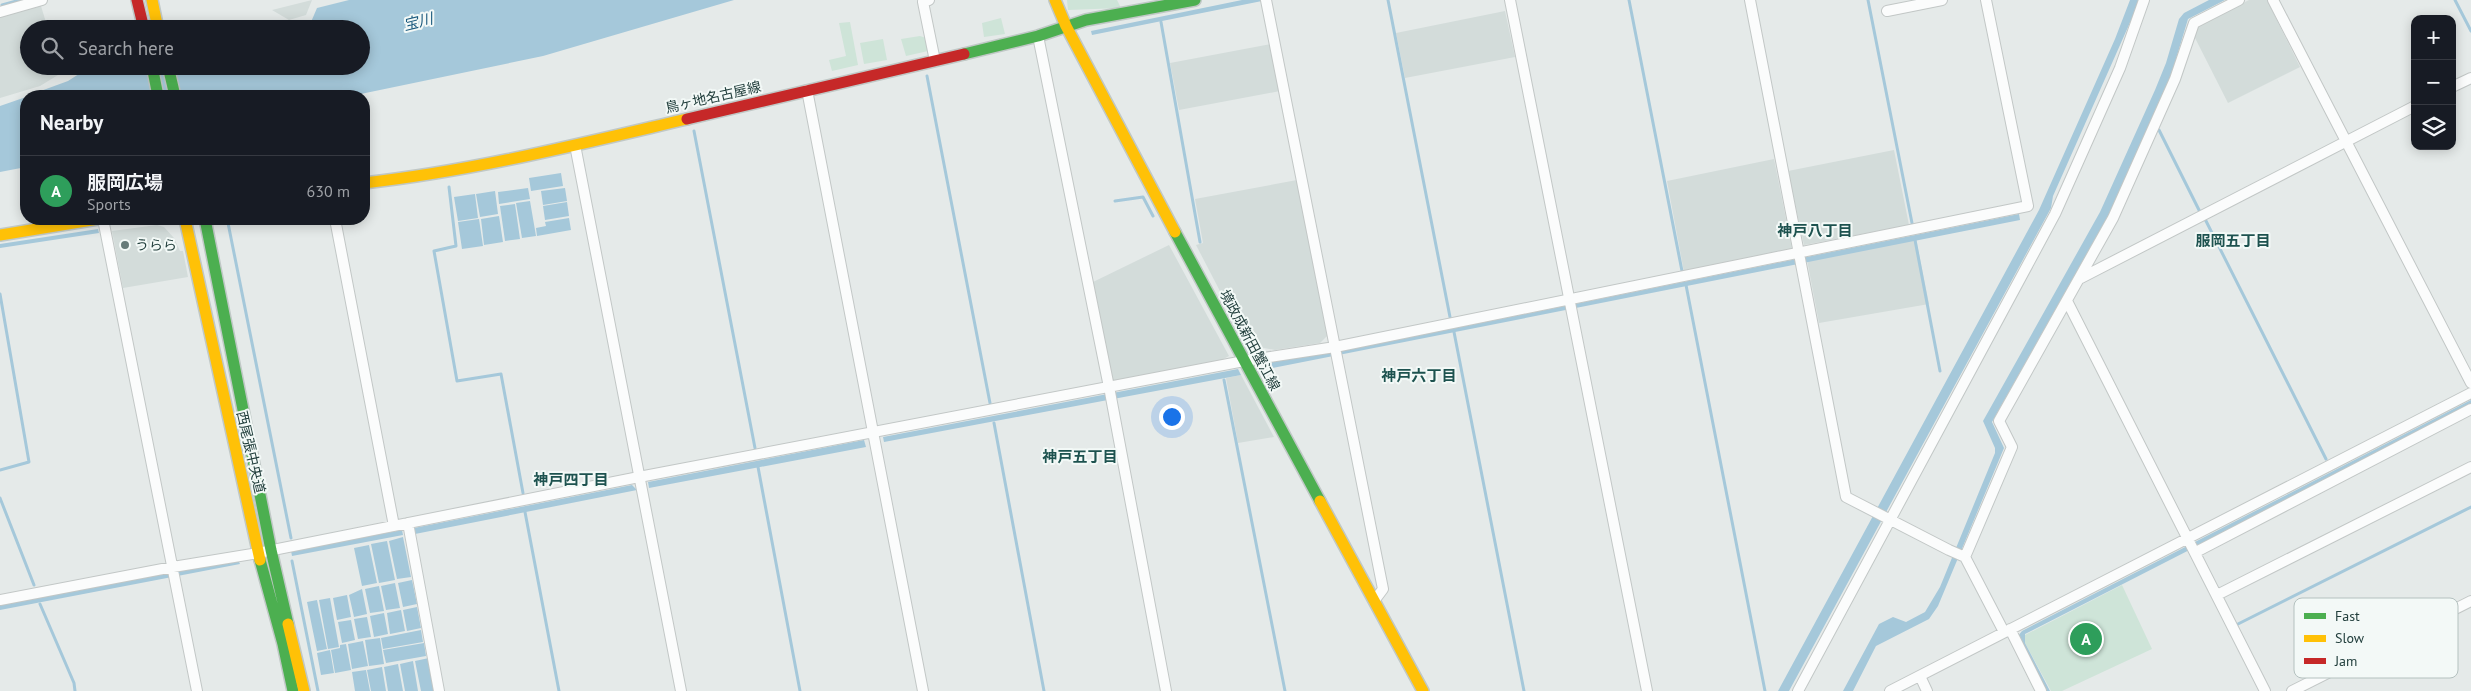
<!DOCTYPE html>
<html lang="en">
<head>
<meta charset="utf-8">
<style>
	:root { --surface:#171b24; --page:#242831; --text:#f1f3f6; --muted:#9ea1a6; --line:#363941; --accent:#0b8043 }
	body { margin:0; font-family:"PT Sans","Noto Sans JP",sans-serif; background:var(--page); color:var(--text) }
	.controls { position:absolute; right:15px; top:15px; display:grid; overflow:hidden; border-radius:10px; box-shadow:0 2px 12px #0003 }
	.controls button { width:45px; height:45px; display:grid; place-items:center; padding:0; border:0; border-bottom:1px solid var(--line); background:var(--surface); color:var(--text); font:25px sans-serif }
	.you { position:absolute; left:1171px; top:416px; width:18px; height:18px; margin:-12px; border:4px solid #fff; border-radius:50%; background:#1a73e8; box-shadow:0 0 0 8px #1a73e833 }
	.badge { display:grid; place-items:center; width:32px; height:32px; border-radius:50%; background:var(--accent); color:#fff; font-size:16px; font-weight:700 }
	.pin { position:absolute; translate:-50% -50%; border:2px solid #fff; box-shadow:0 1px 5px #0006 }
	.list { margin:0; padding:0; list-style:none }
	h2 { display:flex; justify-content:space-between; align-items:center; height:65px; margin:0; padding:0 20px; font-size:21px }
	h2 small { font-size:16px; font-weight:400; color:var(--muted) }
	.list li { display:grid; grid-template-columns:32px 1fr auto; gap:15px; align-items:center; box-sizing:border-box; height:70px; padding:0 20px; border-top:1px solid var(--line) }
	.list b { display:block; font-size:19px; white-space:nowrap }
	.list p { margin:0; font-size:16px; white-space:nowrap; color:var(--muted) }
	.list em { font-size:16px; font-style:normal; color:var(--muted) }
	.icon { flex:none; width:28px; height:28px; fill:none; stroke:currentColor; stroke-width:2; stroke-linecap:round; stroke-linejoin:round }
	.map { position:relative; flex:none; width:2471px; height:691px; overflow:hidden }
	.search { position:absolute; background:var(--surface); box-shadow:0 2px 12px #0003; left:20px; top:20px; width:350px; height:55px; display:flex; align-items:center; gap:12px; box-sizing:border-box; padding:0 18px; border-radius:28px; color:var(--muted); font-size:19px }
	.panel { position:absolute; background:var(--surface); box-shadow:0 2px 12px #0003; left:20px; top:90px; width:350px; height:135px; border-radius:20px }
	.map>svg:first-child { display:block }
</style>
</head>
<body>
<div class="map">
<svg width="2471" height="691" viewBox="0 0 2471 691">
	<rect width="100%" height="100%" fill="#e5eae9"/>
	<path fill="#d3dcda" d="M312,0l-6,15 -17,5 -17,-10z
		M2249,0h18l33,67 -72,36 -35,-69 3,-7z
		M41,6l7,23h-19v37h26l3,9 -18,11 -40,12v-81z
		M1505,11l10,46 -110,21 -9,-45z
		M1271,44l9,47 -101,19 -9,-47z
		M1894,150l15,75 -105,20 -16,-74z
		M1774,159l18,90 -108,23 -17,-91z
		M1297,180l30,156 -7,7 -45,7 -27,-5 -52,-100 7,-2 -8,-44z
		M157,225l7,2 10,11 6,13h3l5,26 -65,11 -11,-57z
		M1916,239l13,65 -110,19 -12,-63z
		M1169,245l60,111 -13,7 -104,19 -19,-100z
		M1241,375l33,62 -36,6 -12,-65z"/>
	<path fill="#cee4d8" d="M1067,0h50l4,8 -53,2z
		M1001,18l4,16 -21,3 -2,-14z
		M850,22l8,43 -26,6 -3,-11 17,-4 -7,-33z
		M920,36l6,2 2,13 -22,5 -5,-17z
		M883,39l4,21 -23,4 -4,-21z
		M2122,585l30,64 -90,42h-11l-26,-48v-8z"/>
	<path fill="#a5c8da" d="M349,0h385l-191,56 -192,40h-324l41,-15 14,-9 15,-6h264v-37h-73l23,-7 6,-14z
		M1242,0h25l-175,35 -1,-4z
		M2130,0h8l-2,9 -83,187 -2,12 -262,483h-11l261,-481 76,-171z
		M2209,0h16l-37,19 -18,60 -62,137 -116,206 12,26 -66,158 -9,13 -53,27 -23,45h-10l36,-67 14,-7 13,5 19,-10 15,-25 55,-134v-5l-12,-27 117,-209 55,-122 11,-27 13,-44 5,-6z
		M26,97v70l-26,5v-66z
		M561,173l2,13 -32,5 -2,-13z
		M528,188l2,11 -31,5 -1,-12z
		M565,188l2,13 -24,4 -2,-14z
		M495,191l3,23 -18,3 -4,-23z
		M475,194l3,24 -20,3 -4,-24z
		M530,201l6,35 -14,2 -6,-35z
		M567,202l2,14 -24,4 -2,-14z
		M515,204l5,35 -15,2 -5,-35z
		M2019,214l1,6 -752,149 -3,-6 77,-12z
		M499,216l4,26 -19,3 -3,-26z
		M569,218l2,12 -34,6 -1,-8 10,-2 -1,-4z
		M479,219l4,27 -21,3 -4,-27z
		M98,229l1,4 -99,15v-4z
		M1238,369l3,6 -357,67 -1,-5z
		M2471,400v6l-446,228v9l25,48h-4l-28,-55 4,-5z
		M864,440l2,7 -217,41 -1,-6z
		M632,485l5,5 -222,44 -1,-6z
		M402,530l1,5 -111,21 -1,-5z
		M403,537l8,40 -14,2 -8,-38z
		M387,541l8,39 -16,3 -8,-39z
		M369,545l8,38 -15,3 -8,-38z
		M238,560l2,4 -240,46v-5z
		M412,580l5,24 -14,3 -5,-24z
		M395,583l5,25 -14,2 -5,-24z
		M379,586l5,25 -14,2 -5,-24z
		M362,589l5,25 -13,3 -5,-22z
		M347,595l4,22 -14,3 -4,-22z
		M330,598l9,49 -11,2 -9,-49z
		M317,600l10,49 -10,2 -10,-49z
		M417,607l4,21 -14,3 -4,-21z
		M401,610l4,21 -15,3 -3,-21z
		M384,613l4,21 -14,3 -4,-21z
		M367,617l4,20 -13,2 -4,-20z
		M351,620l4,20 -13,3 -4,-21z
		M421,630l2,12 -40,7 -2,-11z
		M380,638l4,26 -15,2 -4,-26z
		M363,641l5,25 -16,3 -4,-25z
		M424,643l2,13 -40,7 -3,-13z
		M346,644l5,26 -16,3 -4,-23 9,-2v-3z
		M330,650l4,23 -13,2 -4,-22z
		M429,658l6,33h-14l-6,-30z
		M413,661l5,30h-13l-5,-27z
		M398,664l5,27h-15l-4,-24z
		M382,667l4,24h-15l-4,-21z
		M366,670l4,21h-15l-3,-19z"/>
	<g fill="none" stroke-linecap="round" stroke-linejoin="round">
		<path stroke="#a5c8da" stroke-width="3" d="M1388,0l62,317
			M1629,0l53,271
			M1868,0l44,223
			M2455,0l16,31
			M2,5l18,-5
			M1161,22l39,220
			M927,76l63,327
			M2159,130l41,82
			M694,131l61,317
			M449,187l7,59 -22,5 23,130 44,-7 22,119
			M1115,201l28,-4 10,19
			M2205,219l121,240
			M228,223l63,315
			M1915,240l25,131
			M1686,285l79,406
			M0,294l29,168 -29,8
			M1454,332l70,359
			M1224,380l61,311
			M994,423l50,268
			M758,467l42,224
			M0,498l34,87
			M525,512l34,179
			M292,561l26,130
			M40,604l34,79 1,8
			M2238,624l233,-117"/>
		<g stroke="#c2c7c6" stroke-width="12">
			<path id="street" d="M929,0l-6,2 12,59
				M1266,0l117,589 -9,12
				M1510,0l137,691
				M1750,0l96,497 103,53 16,7
				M2273,0l198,383
				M1887,11l55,-11
				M0,12l42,-12
				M1038,36l72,356 56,299
				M2452,87l19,-9
				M807,90l116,601
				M575,145l106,546
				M103,219l94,472
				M335,219l59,307
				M2081,278l334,-172
				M2067,301l198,390
				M408,523l31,168
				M2196,552l275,-143
				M2217,595l254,-128
				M0,600l173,-33 85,-14 381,-76 605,-116 91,-14 693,-141 -42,-206
				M2010,629l31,62
				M2004,632l-39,-75 47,-110 -13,-26 114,-203 62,-139 19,-56 45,-23
				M1920,676l7,15
				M1798,691l257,-477 65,-146 24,-68
				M1890,691l581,-298
				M2292,691l179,-90"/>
		</g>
		<g stroke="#c0c8c6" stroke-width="14">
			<path id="fast" d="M964,54l74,-18 48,-16 109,-20
				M152,66l6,30
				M168,66l7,30
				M205,219l66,331 17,74
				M1175,232l145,269
				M260,560l23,84 10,47"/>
		</g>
		<g stroke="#c0c8c6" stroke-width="14">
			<path id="slow" d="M152,0l6,29
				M1055,0l11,26 109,206
				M364,183c109,-12 216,-39 323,-64
				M185,219l75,341
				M0,235l98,-16
				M1320,501l103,190
				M288,624l16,67"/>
		</g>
		<g stroke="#c0c8c6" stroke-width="14">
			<path id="jam" d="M137,0l7,29
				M687,119l277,-65"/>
		</g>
		<use href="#street" stroke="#fbfcfc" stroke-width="10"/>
		<use href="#fast" stroke="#4caf50" stroke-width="11"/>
		<use href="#slow" stroke="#ffc107" stroke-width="11"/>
		<use href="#jam" stroke="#c62828" stroke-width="11"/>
	</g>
	<circle fill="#667b79" stroke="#f3f9f7" stroke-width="2" cx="125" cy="245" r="5"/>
	<g text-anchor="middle" stroke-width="4" stroke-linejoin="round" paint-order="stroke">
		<g font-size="14" fill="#223f3d" stroke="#f3f9f7">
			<text transform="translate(713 97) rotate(-13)" y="5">鳥ヶ地名古屋線</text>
			<text transform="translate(1250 340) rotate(62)" y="5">境政成新田蟹江線</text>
			<text transform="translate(251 452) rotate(77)" y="5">西尾張中央道</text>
		</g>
		<g font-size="14" fill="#223f3d" stroke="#f3f9f7" text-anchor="start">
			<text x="135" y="250">うらら</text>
		</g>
		<g font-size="15" font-style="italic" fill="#1a597d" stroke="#f3f9f7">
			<text transform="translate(418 22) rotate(-14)" y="5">宝川</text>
		</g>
		<g font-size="15" font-weight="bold" fill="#1d524f" stroke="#f3f9f7">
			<text x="1815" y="236">神戸八丁目</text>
			<text x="2233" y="246">服岡五丁目</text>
			<text x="1419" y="381">神戸六丁目</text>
			<text x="1080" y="462">神戸五丁目</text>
			<text x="571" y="485">神戸四丁目</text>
		</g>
	</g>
	<rect x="2294" y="598" width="164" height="80" rx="8" fill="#f3f9f7" stroke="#b4c1bf" stroke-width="1"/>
	<rect x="2304" y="613" width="22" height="6" fill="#4caf50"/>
	<rect x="2304" y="635" width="22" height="7" fill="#ffc107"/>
	<rect x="2304" y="658" width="22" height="6" fill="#c62828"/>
	<g font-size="14" fill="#223f3d">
		<text x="2335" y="621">Fast</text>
		<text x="2335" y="643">Slow</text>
		<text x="2335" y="666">Jam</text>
	</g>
</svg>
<div class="controls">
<button>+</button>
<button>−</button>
<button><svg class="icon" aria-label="layers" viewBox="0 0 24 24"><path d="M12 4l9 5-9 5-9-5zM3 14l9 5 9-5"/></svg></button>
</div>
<div class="you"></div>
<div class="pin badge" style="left:2086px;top:639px;background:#2e9e5b">A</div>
<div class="search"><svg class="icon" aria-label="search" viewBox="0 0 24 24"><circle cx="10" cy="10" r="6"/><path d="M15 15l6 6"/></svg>Search here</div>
<section class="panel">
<h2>Nearby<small></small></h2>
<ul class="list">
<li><span class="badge" style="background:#2e9e5b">A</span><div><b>服岡広場</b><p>Sports</p></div><em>630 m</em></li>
</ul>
</section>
</div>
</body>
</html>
